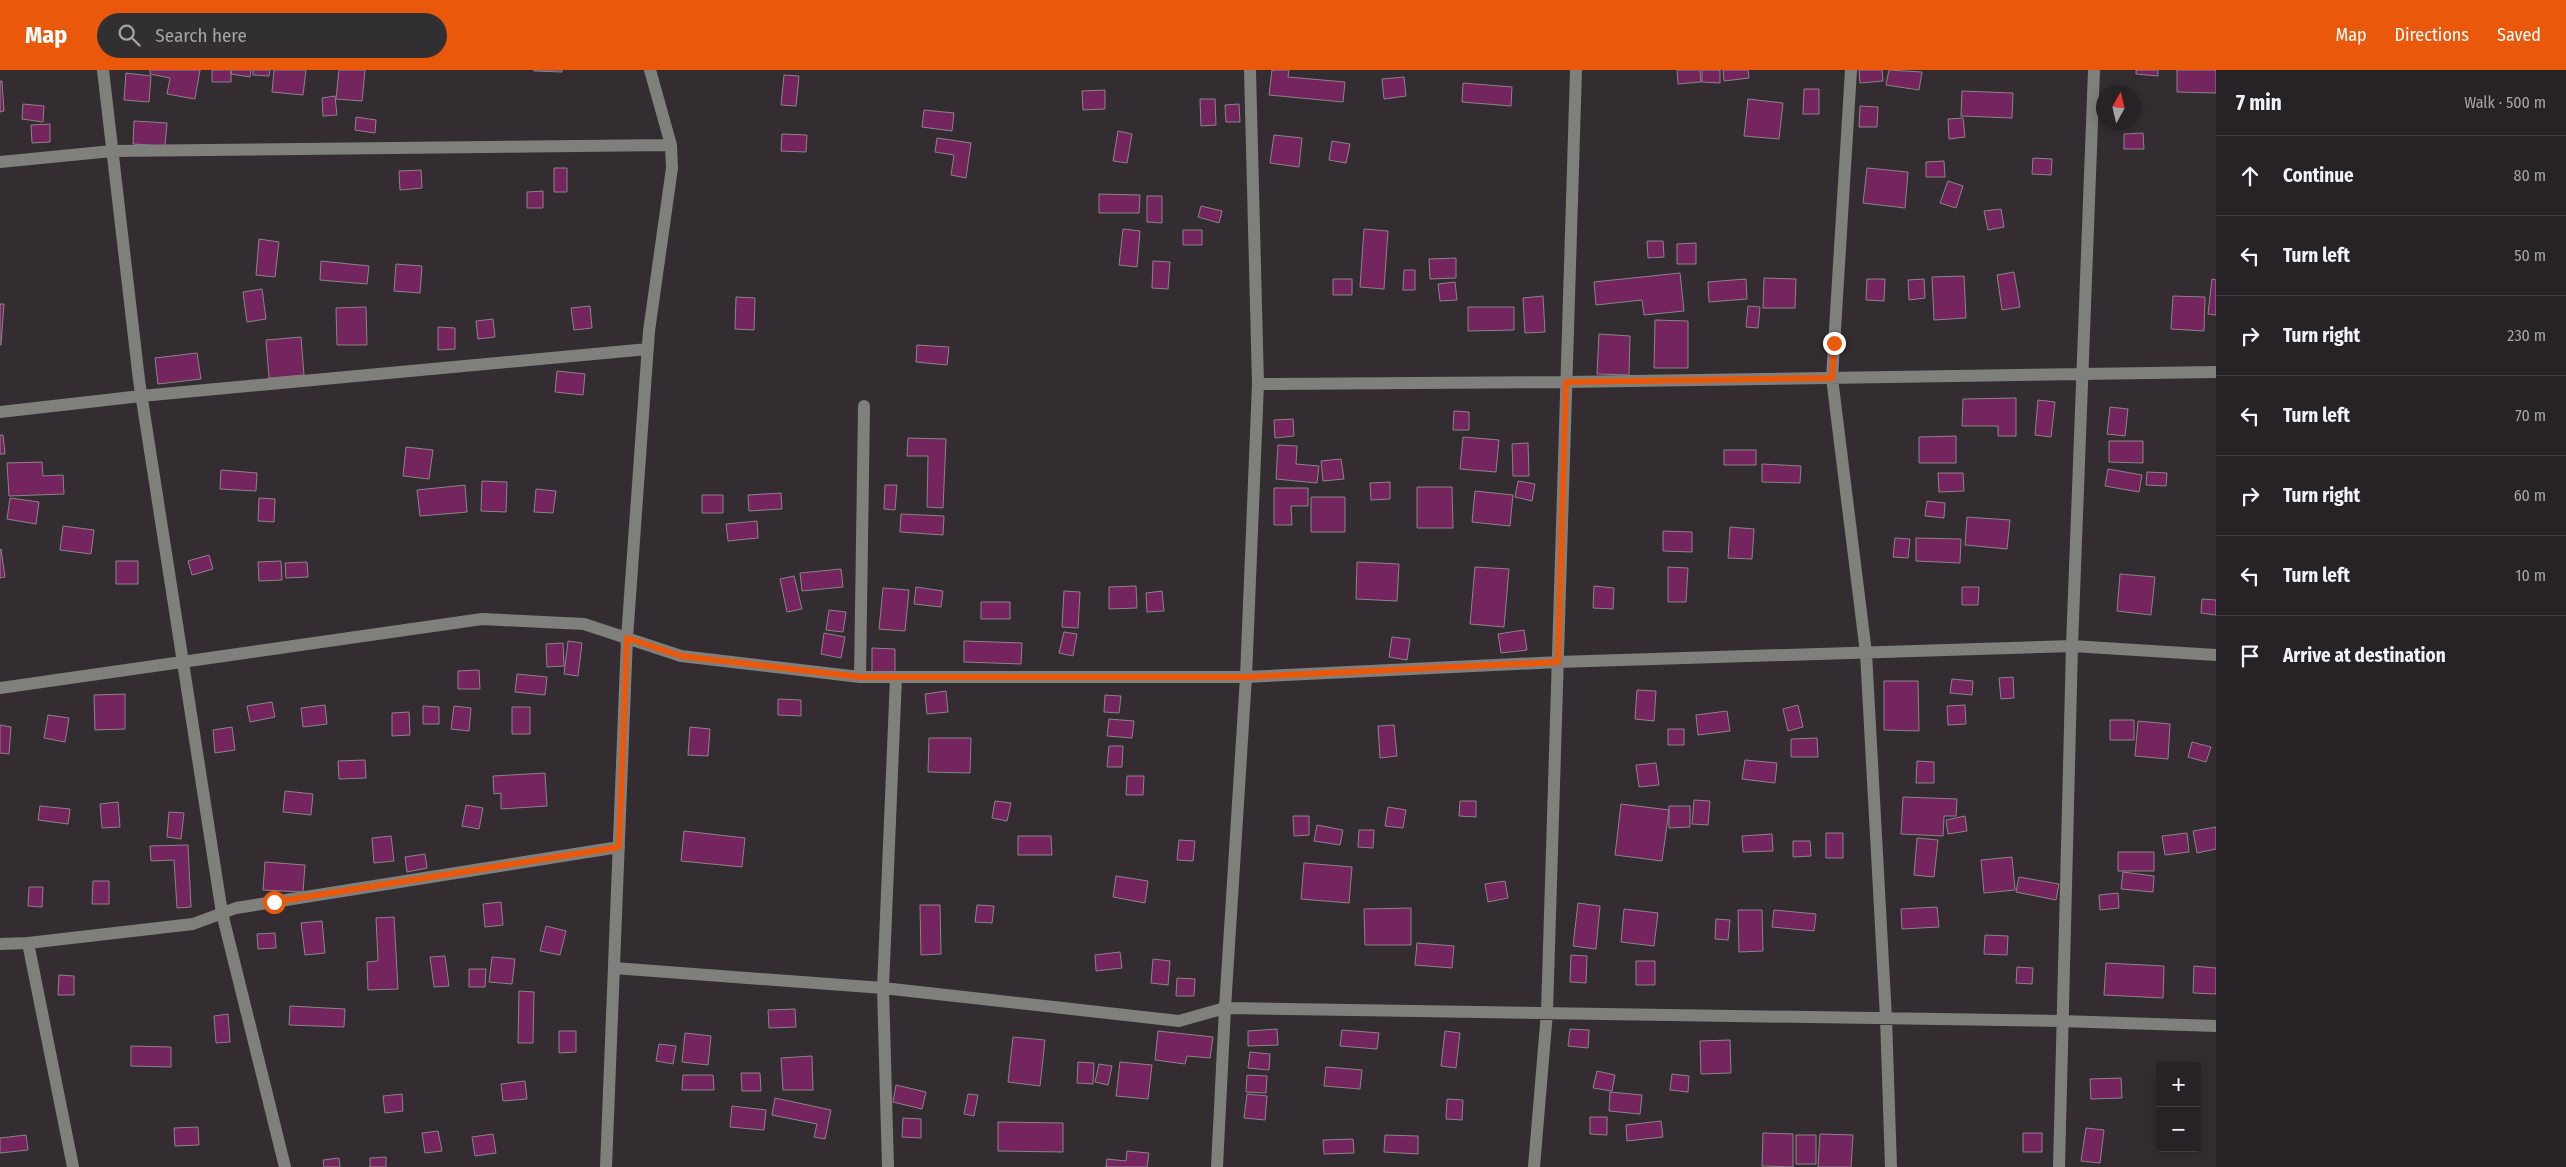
<!DOCTYPE html>
<html lang="en">
<head>
<meta charset="utf-8">
<style>
	:root { --surface:#262225; --page:#322f32; --text:#f1f3f6; --muted:#a4a4a7; --line:#423f42; --accent:#ea580c }
	body { margin:0; font-family:"Fira Sans Condensed",sans-serif; background:var(--page); color:var(--text) }
	.controls { position:absolute; right:15px; bottom:15px; display:grid; overflow:hidden; border-radius:5px; box-shadow:0 2px 12px #0003 }
	.controls button { width:45px; height:45px; display:grid; place-items:center; padding:0; border:0; border-bottom:1px solid var(--line); background:var(--surface); color:var(--text); font:25px sans-serif }
	.compass { position:absolute; left:2096px; top:15px; width:45px; height:45px; border-radius:50%; background:var(--surface); box-shadow:0 2px 12px #0003; rotate:8deg }
	.stop { position:absolute; width:15px; height:15px; margin:-11px; border:4px solid #ea580c; border-radius:50%; background:#fff }
	.stop.end { background:#ea580c; border-color:#fff; box-shadow:0 1px 5px #0008 }
	.list { margin:0; padding:0; list-style:none }
	h2 { display:flex; justify-content:space-between; align-items:center; height:65px; margin:0; padding:0 20px; font-size:21px }
	h2 small { font-size:16px; font-weight:400; color:var(--muted) }
	.list li { display:grid; grid-template-columns:32px 1fr auto; gap:15px; align-items:center; box-sizing:border-box; height:80px; padding:0 20px; border-top:1px solid var(--line) }
	.list b { display:block; font-size:19px; white-space:nowrap }
	.list em { font-size:16px; font-style:normal; color:var(--muted) }
	.icon { flex:none; width:28px; height:28px; fill:none; stroke:currentColor; stroke-width:2; stroke-linecap:round; stroke-linejoin:round }
	.map { position:relative; flex:none; width:2216px; height:1097px; overflow:hidden }
	header { display:flex; align-items:center; gap:30px; box-sizing:border-box; height:70px; padding:0 25px; background:var(--accent); color:#fff }
	header strong { font-size:24px }
	nav { display:flex; gap:28px; margin-inline-start:auto; font-size:18px }
	.search { width:350px; height:45px; background:var(--page); display:flex; align-items:center; gap:12px; box-sizing:border-box; padding:0 18px; border-radius:28px; color:var(--muted); font-size:19px }
	main { display:flex }
	aside { flex:1; background:var(--surface) }
	.map>svg:first-child { display:block }
</style>
</head>
<body>
<header>
<strong>Map</strong>
<div class="search"><svg class="icon" aria-label="search" viewBox="0 0 24 24"><circle cx="10" cy="10" r="6"/><path d="M15 15l6 6"/></svg>Search here</div>
<nav><a>Map</a><a>Directions</a><a>Saved</a></nav>
</header>
<main>
<div class="map">
<svg width="2216" height="1097" viewBox="0 0 2216 1097">
	<rect width="100%" height="100%" fill="#332d31"/>
	<path fill="#75255d" stroke="#8b8388" d="M150,0h50l-5,29 -28,-5 3,-16 -20,-4z
		M212,0h19v12h-19z
		M232,0h19l-1,7 -19,-3z
		M253,0h17l-1,6 -16,-1z
		M274,0h32l-3,25 -31,-3z
		M339,0h26l-3,31 -26,-2z
		M534,0h28v2l-28,-1z
		M1272,0h17l-1,7 57,5 -2,20 -74,-7z
		M1677,0h23l1,12 -23,2z
		M1702,0h18v13l-18,-1z
		M1723,0h25l1,8 -25,3z
		M1859,0h23l1,11 -23,2z
		M1889,0l33,2 -3,18 -33,-5z
		M2136,0h22v6l-22,-2z
		M2177,0h39v23l-39,-1z
		M126,3l25,3 -2,26 -25,-2z
		M784,5l15,1 -3,30 -15,-1z
		M1404,7l2,19 -22,3 -2,-20z
		M0,11h2l2,30 -4,1z
		M1463,13l49,4 -1,19 -49,-4z
		M1804,19h15v25h-16z
		M1105,20v19l-22,1 -1,-19z
		M1962,21l51,2 -1,25 -51,-2z
		M335,26l2,19 -14,1 -1,-18z
		M1200,29h15l1,26 -15,1z
		M1748,29l35,4 -4,36 -35,-3z
		M23,34l21,2 -1,16 -21,-3z
		M1239,34l1,18h-14l-1,-17z
		M1860,36l18,1 -1,20h-18z
		M924,40l30,3 -2,18 -30,-4z
		M356,47l20,3 -1,13 -20,-3z
		M1963,48l2,19 -16,2 -1,-20z
		M134,51l33,2 -2,23 -32,-2z
		M50,54v18l-18,1 -1,-18z
		M1118,61l14,3 -5,29 -14,-2z
		M2143,63l1,16h-20v-15z
		M782,64l25,1 -1,17 -25,-1z
		M1274,65l28,3 -3,29 -29,-4z
		M937,68l34,5 -5,35 -15,-3 3,-20 -19,-3z
		M1332,71l18,3 -4,19 -17,-3z
		M2033,88l19,1 -1,16 -19,-1z
		M1944,91l1,16h-19v-15z
		M554,98h13v24h-13z
		M1867,98l41,4 -3,36 -42,-5z
		M421,100l1,18 -22,2 -1,-19z
		M1948,111l15,5 -7,22 -16,-5z
		M543,121v17h-16v-16z
		M1099,124l41,1 -1,18h-40z
		M1147,126h15v27l-15,-1z
		M1201,136l21,5 -3,12 -21,-6z
		M2001,139l3,18 -16,3 -4,-19z
		M1123,159l17,2 -3,36 -18,-2z
		M1364,159l24,2 -4,58 -24,-2z
		M1183,160h19v15h-19z
		M259,169l20,3 -4,35 -19,-2z
		M1647,171h16l1,16 -16,1z
		M1696,173v21h-19v-20z
		M1456,188v20l-26,1 -1,-20z
		M321,191l48,5 -2,18 -47,-4z
		M1153,191l17,1 -2,27 -16,-1z
		M396,194l26,2 -2,27 -26,-2z
		M1404,200h11v20h-12z
		M2014,202l6,35 -18,3 -5,-35z
		M1680,203l4,38 -40,4 -2,-15 -46,5 -2,-23z
		M1964,206l2,42 -32,2 -2,-43z
		M1764,208l32,1 -1,29h-32z
		M1333,209h19v16h-19z
		M1746,209l1,20 -38,3 -1,-20z
		M1867,209h18l-1,22 -18,-1z
		M1924,209l1,19 -16,2 -1,-20z
		M2212,209l4,1v35l-8,-1z
		M1455,212l2,18 -17,1 -2,-17z
		M262,219l4,30 -19,3 -4,-30z
		M1543,226l2,36 -20,1 -2,-35z
		M2173,226l32,1 -1,34 -33,-2z
		M736,227l19,1 -1,32 -19,-1z
		M0,234h4l-3,41h-1z
		M590,236l2,22 -18,2 -3,-22z
		M1748,236l12,1 -2,21 -12,-1z
		M366,237l1,38h-30l-1,-37z
		M1468,237h46v23l-46,1z
		M493,249l2,18 -17,2 -2,-18z
		M1655,250l33,1v47h-34z
		M438,257l17,1v21l-17,1z
		M1599,264l31,2 -1,39 -32,-1z
		M301,267l3,38 -35,3 -3,-38z
		M917,275l32,2 -2,18 -31,-3z
		M197,283l4,26 -43,5 -3,-26z
		M557,301l28,3 -2,21 -28,-3z
		M2016,328v38h-18v-10h-36l1,-27z
		M2038,330l17,2 -4,35 -16,-2z
		M2110,337l18,2 -3,27 -18,-2z
		M1454,341l15,1v18h-16z
		M1293,349l1,17 -19,2 -1,-18z
		M0,365h3l2,19h-5z
		M1956,366v27h-37v-26z
		M1463,367l36,3 -3,32 -36,-3z
		M908,368l38,1 -3,69 -16,-1 1,-51h-21z
		M2109,371h34v22l-34,-1z
		M1528,373l1,33h-16l-1,-32z
		M1278,375l19,1 -1,18 23,2 -2,17 -41,-4z
		M406,377l27,3 -4,29 -26,-3z
		M1724,380h32v15h-32z
		M1341,389l3,20 -21,2 -2,-20z
		M42,392l1,14 20,-1 1,19 -55,2 -2,-33z
		M1762,394l39,2 -1,17 -38,-1z
		M2108,399l34,6 -3,17 -34,-6z
		M221,400l36,3 -1,18 -36,-2z
		M2147,402l20,1 -1,13 -20,-1z
		M1938,403h25l1,18 -25,1z
		M482,411l25,1 -1,30 -25,-1z
		M1518,411l17,3 -3,17 -17,-4z
		M1390,412v17l-19,1 -1,-17z
		M465,415l2,27 -47,4 -3,-26z
		M885,415h12l-2,25 -11,-1z
		M1417,417h35l1,41h-36z
		M1274,418h34v18h-17l1,19h-18z
		M536,419l20,2 -3,22 -19,-1z
		M1475,421l38,4 -3,31 -38,-4z
		M781,423l1,16 -33,2 -1,-16z
		M702,425h21v18h-21z
		M1311,427h34v35h-34z
		M10,428l29,4 -3,22 -29,-5z
		M259,428l16,1 -1,23 -16,-1z
		M1927,431l18,2 -1,15 -19,-2z
		M901,444l43,2 -1,19 -43,-3z
		M1967,447l43,3 -3,29 -42,-4z
		M757,451l1,17 -30,3 -2,-17z
		M63,456l31,4 -3,24 -31,-4z
		M1730,457l24,2 -2,30 -24,-1z
		M1663,461l29,1v20l-29,-1z
		M1895,468l15,1 -2,19 -15,-1z
		M1916,468l45,1 -1,24 -44,-2z
		M1,479l4,28 -5,1v-28z
		M209,485l4,14 -21,6 -4,-14z
		M116,491h22v23h-22z
		M281,491l1,19 -23,1 -1,-19z
		M307,492l1,15 -22,1 -1,-15z
		M1357,492l42,2 -2,37 -41,-2z
		M1475,497l34,2 -5,58 -34,-3z
		M1668,497l20,1 -2,34h-18z
		M841,499l2,18 -41,4 -2,-18z
		M2120,504l35,3 -4,38 -34,-4z
		M794,506l8,33 -15,3 -7,-33z
		M1136,516l1,22 -28,1v-22z
		M1594,516l20,2 -1,21 -20,-1z
		M916,517l27,4 -2,16 -27,-3z
		M1962,517h17l-1,18h-16z
		M883,518l26,2 -4,41 -26,-2z
		M1064,521l16,1 -2,36 -16,-1z
		M1162,521l2,20 -17,1 -1,-19z
		M2202,529l14,1v15l-15,-2z
		M981,532h29v17h-29z
		M829,540l17,2 -3,20 -17,-2z
		M1524,560l3,20 -26,3 -3,-19z
		M1064,562l13,2 -4,22 -14,-3z
		M824,563l21,4 -4,21 -20,-4z
		M1392,567l18,2 -3,21 -18,-3z
		M568,571l14,2 -4,33 -14,-2z
		M964,571l58,2 -1,21 -57,-2z
		M563,573l1,23 -17,1 -1,-23z
		M872,578l23,1v25l-23,-1z
		M479,600l1,19h-22v-18z
		M517,604l30,3 -2,18 -30,-3z
		M2013,607l1,21 -13,1 -2,-21z
		M1952,609l21,2 -1,14 -22,-2z
		M1884,611h34l1,50 -35,-1z
		M1637,620l19,1 -2,30 -19,-2z
		M946,621l2,21 -21,2 -2,-20z
		M125,624v35l-30,1 -1,-35z
		M1105,625l16,1 -2,17 -15,-1z
		M778,629l23,1v16l-23,-1z
		M272,632l3,15 -25,5 -3,-16z
		M325,635l2,19 -24,3 -2,-19z
		M1798,635l5,22 -15,4 -5,-22z
		M1965,635l1,19 -18,1 -1,-19z
		M423,636l16,1v17h-16z
		M454,636l17,2 -2,23 -18,-2z
		M512,637h18v27h-18z
		M1727,641l3,20 -32,4 -2,-20z
		M409,642l1,23 -18,1v-23z
		M48,645l21,3 -4,24 -21,-4z
		M1109,649l25,2 -2,17 -25,-2z
		M2110,650h24v20h-24z
		M2138,651l32,3 -2,35 -33,-3z
		M0,655l11,2 -2,27 -9,-1z
		M1394,655l3,31 -17,2 -2,-32z
		M232,657l3,23 -20,3 -2,-23z
		M690,657l20,2 -2,27 -20,-1z
		M1668,659h16v16h-16z
		M929,668h42l-1,35 -42,-1z
		M1817,668l1,19h-27v-18z
		M2192,672l19,5 -5,15 -18,-5z
		M1109,676h14l-1,21h-15z
		M365,690l1,18 -27,1 -1,-18z
		M1745,690l32,3 -2,20 -33,-4z
		M1917,691l17,1v21h-18z
		M1656,693l3,22 -20,2 -3,-22z
		M545,703l2,33 -46,3v-16l-7,1 -1,-18z
		M1127,706h17l-1,19h-17z
		M285,721l28,3 -2,21 -28,-3z
		M1903,727l54,2 -1,17h-12l-1,20 -42,-2z
		M1694,730l16,1 -2,24 -16,-1z
		M995,731l16,2 -4,18 -15,-3z
		M1460,731h16v16l-17,-1z
		M118,732l2,25 -18,1 -2,-24z
		M1621,734l48,6 -7,51 -47,-6z
		M466,735l17,3 -4,21 -17,-3z
		M40,736l30,3 -2,15 -30,-4z
		M1669,736h21v21l-21,1z
		M1388,737l18,3 -3,18 -18,-2z
		M169,742l15,1 -3,26 -14,-2z
		M1293,746h16v19l-15,1z
		M1965,746l2,15 -19,3 -2,-14z
		M1317,755l26,5 -3,15 -26,-4z
		M2216,757v22l-19,4 -4,-22z
		M1359,760h15l-1,18 -15,-1z
		M684,761l61,7 -3,29 -61,-6z
		M1826,763h17v25h-17z
		M2187,763l2,19 -24,3 -3,-19z
		M1772,764l1,17 -30,1 -1,-16z
		M391,766l3,25 -20,2 -2,-25z
		M1018,766h33l1,19h-34z
		M1917,768l21,2 -4,37 -20,-2z
		M1179,770l16,1 -2,20 -16,-1z
		M1793,771h17l1,15 -18,1z
		M188,775l3,62 -14,1 -3,-48 -23,1 -1,-15z
		M2118,782h36v19h-36z
		M425,784l2,14 -20,4 -2,-15z
		M2012,787l3,33 -31,3 -3,-33z
		M265,792l40,3 -2,27 -40,-2z
		M1304,793l48,4 -3,36 -48,-4z
		M2123,802l31,4 -1,16 -32,-3z
		M1116,806l32,5 -3,22 -32,-6z
		M2019,807l40,7 -3,16 -40,-8z
		M93,811h16v23h-17z
		M1505,811l3,17 -20,4 -3,-18z
		M29,817h14l-1,20 -14,-1z
		M2118,823l1,15 -19,2 -1,-15z
		M501,832l2,23 -18,2 -2,-23z
		M1578,833l22,3 -4,43 -23,-3z
		M920,835h20l1,49 -20,1z
		M977,835l17,1 -2,17 -17,-1z
		M1937,837l2,20 -37,2 -1,-20z
		M1411,838v37h-46l-1,-36z
		M1624,839l34,4 -4,33 -33,-4z
		M1738,840h24l1,41 -24,1z
		M1774,840l42,4 -2,17 -42,-4z
		M394,847l4,72 -30,1 -1,-28 11,-1 -2,-43z
		M1716,849l14,1 -2,20 -13,-1z
		M322,851l3,32 -20,2 -4,-32z
		M546,856l20,5 -6,24 -20,-4z
		M275,863l1,15 -18,1 -1,-15z
		M1985,865l23,1 -1,19 -23,-1z
		M1417,873l37,3 -2,22 -37,-3z
		M1120,882l2,16 -26,3 -1,-16z
		M1571,885l16,1 -1,27 -16,-1z
		M445,886l4,30 -15,1 -4,-30z
		M492,887l23,2 -3,25 -23,-2z
		M1153,889l17,2 -2,24 -17,-2z
		M1636,891h19v24h-19z
		M2106,893l58,3 -1,32 -59,-3z
		M2194,896l22,2v26l-23,-1z
		M2017,897l16,1 -1,16 -16,-1z
		M469,899h17l-1,18h-16z
		M59,905l15,1v19h-16z
		M1177,908l18,1 -1,17h-18z
		M519,921l15,1 -1,51h-15z
		M290,936l55,3 -1,18 -55,-2z
		M795,939l1,18 -27,1 -1,-18z
		M228,944l2,28 -14,1 -2,-27z
		M1277,959l1,16 -30,1v-15z
		M1570,959l19,1 -1,18 -20,-2z
		M1342,960l37,3 -2,16 -37,-3z
		M559,961h17v21l-17,1z
		M1158,961l55,6 -3,21 -23,-2 -2,8 -30,-4z
		M1445,961l15,2 -4,35 -15,-2z
		M685,963l26,3 -3,29 -26,-3z
		M1013,967l32,3 -5,46 -32,-4z
		M1730,970l1,33 -30,1 -1,-33z
		M659,974l17,2 -3,18 -17,-3z
		M131,976l40,1v20l-40,-1z
		M1250,982l20,2 -1,16 -21,-2z
		M812,986l1,34h-30l-2,-32z
		M1078,992l16,1 -1,21 -16,-1z
		M1120,992l32,3 -4,34 -32,-3z
		M1099,994l13,2 -4,19 -13,-3z
		M1326,997l36,3 -2,19 -36,-3z
		M1597,1001l18,4 -3,16 -19,-3z
		M741,1003h19l1,18h-19z
		M1672,1004l17,2 -1,16 -18,-2z
		M683,1005h30l1,15h-32z
		M1247,1005l20,1 -1,17 -20,-1z
		M2121,1008l1,20 -31,1 -1,-20z
		M525,1011l2,18 -24,2 -2,-17z
		M896,1015l30,7 -4,17 -29,-7z
		M1610,1022l32,3 -2,19 -31,-3z
		M402,1024l1,17 -18,2 -2,-17z
		M968,1024l10,1 -4,21 -10,-2z
		M1247,1024l20,2 -2,24 -21,-2z
		M775,1028l56,12 -6,29 -11,-2 3,-13 -45,-9z
		M1447,1029l16,1 -1,20 -16,-1z
		M732,1036l34,4 -2,20 -34,-3z
		M1590,1047h17v18l-17,-1z
		M903,1048l18,1v19l-19,-1z
		M1661,1051l2,16 -36,4 -1,-16z
		M998,1052l65,1v29l-65,-1z
		M198,1057l1,18 -24,1 -1,-18z
		M2086,1058l18,2 -4,33 -19,-2z
		M438,1061l4,20 -17,2 -3,-20z
		M1763,1063l30,1v33l-31,-1z
		M2023,1063h19v19h-19z
		M493,1064l3,19 -21,3 -3,-19z
		M1820,1064l33,1 -2,32h-33z
		M26,1065l2,15 -28,3v-15z
		M1385,1065l33,1v18l-34,-2z
		M1796,1065h20v29h-20z
		M1353,1069l1,14 -30,1 -1,-14z
		M1127,1081l22,2 -2,14h-41l1,-8 19,2z
		M386,1087v10h-16v-9z
		M339,1088l1,9h-16l-1,-7z"/>
	<g fill="none" stroke-linecap="round" stroke-linejoin="round">
		<path stroke="#7f7f7c" stroke-width="12" d="M103,0l36,310 83,533 63,254
			M1851,0l-19,308 34,275 20,365 5,149
			M0,92l112,-11 559,-6
			M1258,314l308,-2 650,-10
			M0,342l141,-16 507,-47
			M860,607l4,-271
			M0,618l482,-69 102,5 97,32 179,21h386l312,-15 514,-16 144,9
			M28,873l45,224
			M0,874l28,-1 165,-19 43,-16 383,-61
			M614,898l269,20 296,33 46,-13 836,13 155,5
			M606,1097l21,-529 22,-307 23,-163 -1,-23 -21,-75
			M888,1097l-5,-179 13,-311
			M1217,1097l8,-159 21,-331 12,-293 -8,-314
			M1534,1097l13,-155 29,-942
			M2059,1097l13,-521 22,-576"/>
	</g>
	<g fill="none" stroke-linecap="round" stroke-linejoin="round">
		<path stroke="#ea580c" stroke-width="6" d="M274,832l345,-55 8,-209 54,18 179,21h386l312,-15 8,-280 266,-4 2,-35"/>
	</g>
</svg>
<div class="controls">
<button>+</button>
<button>−</button>
</div>
<svg class="compass" viewBox="-18 -18 36 36"><path d="M0-13l5 13h-10z" fill="#e53935"/><path d="M0 13l5-13h-10z" fill="#a4a4a7"/></svg>
<div class="stop" style="left:274px;top:832px"></div>
<div class="stop end" style="left:1834px;top:273px"></div>
</div>
<aside>
<h2>7 min<small>Walk · 500 m</small></h2>
<ul class="list">
<li><svg class="icon" aria-label="ahead" viewBox="0 0 24 24"><path d="M12 20V5M6 11l6-6 6 6"/></svg><div><b>Continue</b></div><em>80 m</em></li>
<li><svg class="icon" aria-label="left" viewBox="0 0 24 24"><path d="M17 20v-9H6M10 6l-5 5 5 5"/></svg><div><b>Turn left</b></div><em>50 m</em></li>
<li><svg class="icon" aria-label="right" viewBox="0 0 24 24"><path d="M7 20v-9h11M14 6l5 5-5 5"/></svg><div><b>Turn right</b></div><em>230 m</em></li>
<li><svg class="icon" aria-label="left" viewBox="0 0 24 24"><path d="M17 20v-9H6M10 6l-5 5 5 5"/></svg><div><b>Turn left</b></div><em>70 m</em></li>
<li><svg class="icon" aria-label="right" viewBox="0 0 24 24"><path d="M7 20v-9h11M14 6l5 5-5 5"/></svg><div><b>Turn right</b></div><em>60 m</em></li>
<li><svg class="icon" aria-label="left" viewBox="0 0 24 24"><path d="M17 20v-9H6M10 6l-5 5 5 5"/></svg><div><b>Turn left</b></div><em>10 m</em></li>
<li><svg class="icon" aria-label="arrive" viewBox="0 0 24 24"><path d="M6 21V4h12l-3 4 3 4H6"/></svg><div><b>Arrive at destination</b></div></li>
</ul>
</aside>
</main>
</body>
</html>
